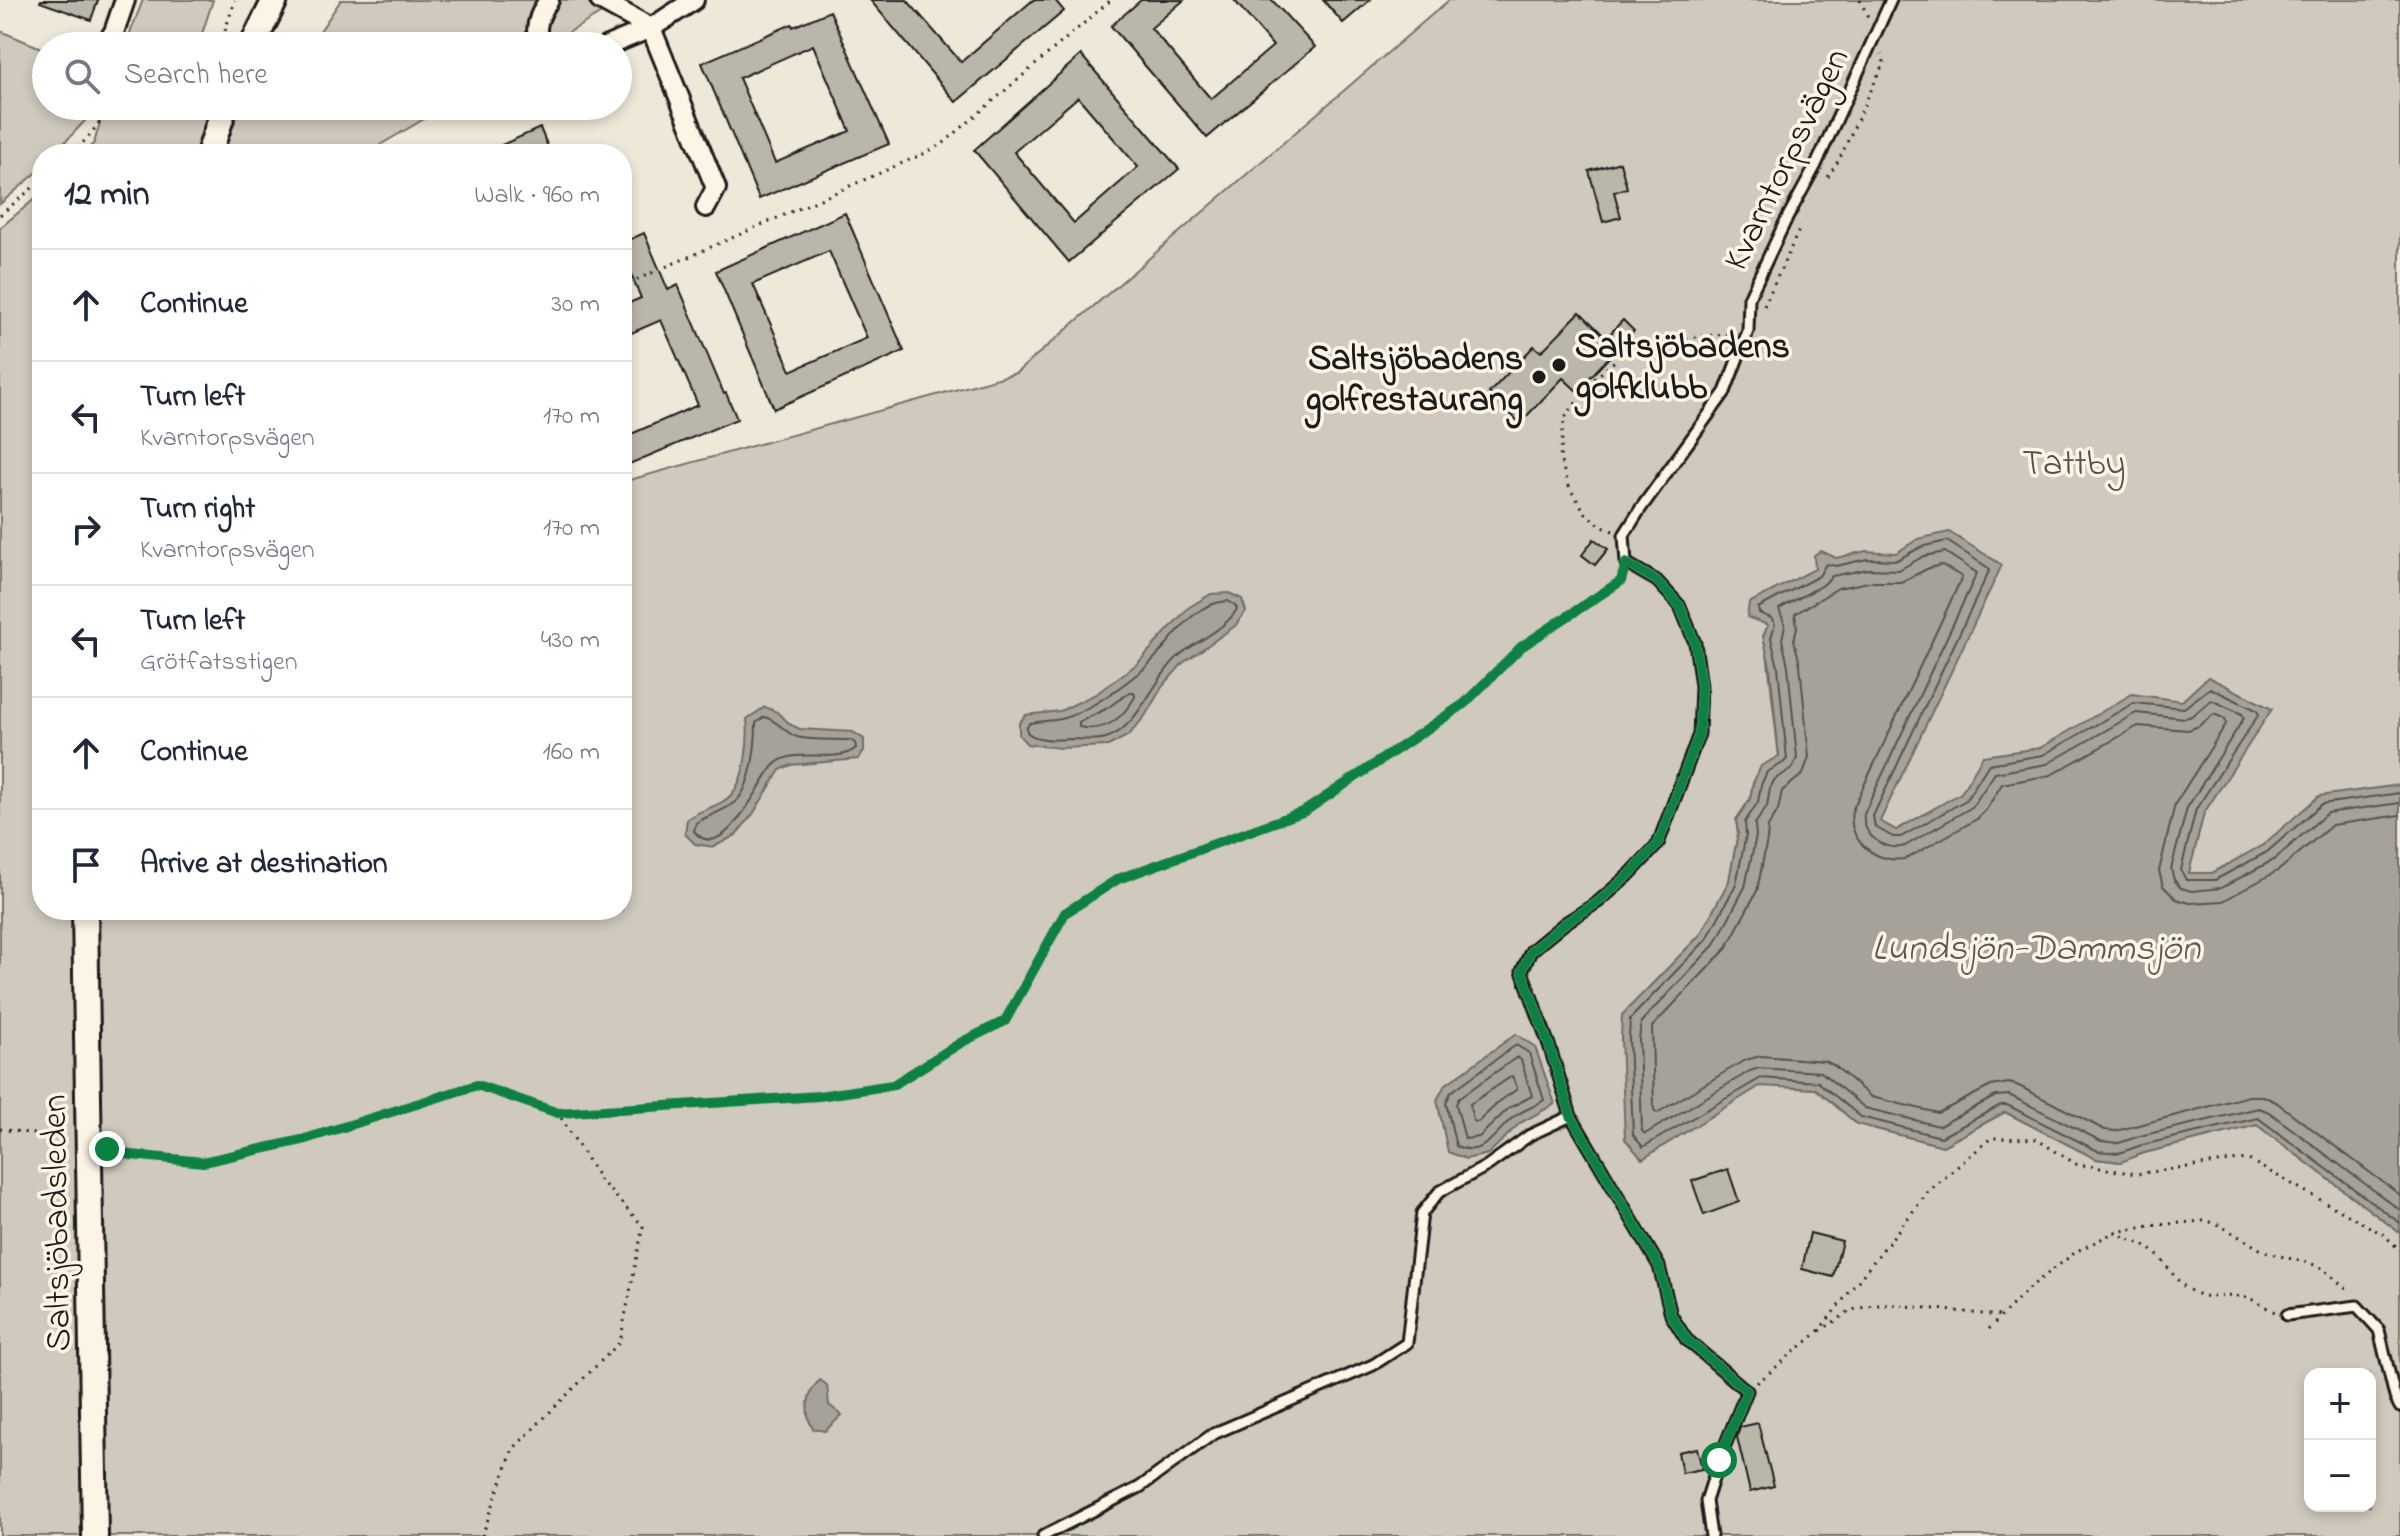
<!DOCTYPE html>
<html lang="en">
<head>
<meta charset="utf-8">
<style>
	:root { --surface:#fff; --page:#f6f6f7; --text:#1f2937; --muted:#747a83; --line:#e0e1e3 }
	body { margin:0; font-family:"Indie Flower",sans-serif; background:var(--page); color:var(--text) }
	.controls { position:absolute; right:24px; bottom:24px; display:grid; overflow:hidden; border-radius:16px; box-shadow:0 4px 12px #0003 }
	.controls button { width:72px; height:72px; display:grid; place-items:center; padding:0; border:0; border-bottom:2px solid var(--line); background:var(--surface); color:var(--text); font:40px sans-serif }
	.stop { position:absolute; width:24px; height:24px; margin:-18px; border:6px solid #0b8043; border-radius:50%; background:#fff }
	.stop.end { background:#0b8043; border-color:#fff; box-shadow:0 2px 8px #0008 }
	.list { margin:0; padding:0; list-style:none }
	h2 { display:flex; justify-content:space-between; align-items:center; height:104px; margin:0; padding:0 32px; font-size:34px }
	h2 small { font-size:26px; font-weight:400; color:var(--muted) }
	.list li { display:grid; grid-template-columns:52px 1fr auto; gap:24px; align-items:center; box-sizing:border-box; height:112px; padding:0 32px; border-top:2px solid var(--line) }
	.list b { display:block; font-size:30px; white-space:nowrap }
	.list p { margin:0; font-size:26px; white-space:nowrap; color:var(--muted) }
	.list em { font-size:26px; font-style:normal; color:var(--muted) }
	.icon { flex:none; width:44px; height:44px; fill:none; stroke:currentColor; stroke-width:2; stroke-linecap:round; stroke-linejoin:round }
	.map { position:relative; flex:none; width:2400px; height:1536px; overflow:hidden }
	.search { position:absolute; background:var(--surface); box-shadow:0 4px 12px #0003; left:32px; top:32px; width:600px; height:88px; display:flex; align-items:center; gap:20px; box-sizing:border-box; padding:0 28px; border-radius:44px; color:var(--muted); font-size:30px }
	.panel { position:absolute; background:var(--surface); box-shadow:0 4px 12px #0003; left:32px; top:144px; width:600px; height:776px; border-radius:32px }
	.map>svg:first-child { display:block }
</style>
</head>
<body>
<div class="map">
<svg width="2400" height="1536" viewBox="0 0 2400 1536">
	<rect width="100%" height="100%" fill="#eee8d9"/>
	<filter id="ink" filterUnits="userSpaceOnUse"><feTurbulence type="fractalNoise" baseFrequency=".0125" numOctaves="2"/><feDisplacementMap in="SourceGraphic" scale="16" xChannelSelector="R" yChannelSelector="G"/><feConvolveMatrix kernelMatrix="1 2 1 2 8 2 1 2 1" color-interpolation-filters="sRGB"/></filter>
	<g filter="url(#ink)">
		<path fill="#cfcabd" stroke="#76736c" stroke-width="2" fill-rule="evenodd" d="M143,0h70l-15,46h-73z
			M341,0h282l-77,46h-236z
			M1449,0h951v1022l-535,-59 -98,-310 12,104 -26,26 -3,16 -14,21 2,13 -9,48 -29,54 -78,80 20,144 118,-74 56,4 41,35 86,22 62,-34 91,47 24,3 24,-9 113,-28 143,108v303h-2400v-1308l42,-35v717h580v-428l394,-109zM2310,1374h60v132h-60z
			M0,31l46,19v32l-5,16 5,2v6h30l19,4 -41,44h-12v14l-42,36z
			M105,106h341l-66,39 -1,9h-296l11,-11z"/>
		<path fill="#a7a299" stroke="#6f6c67" stroke-width="2" d="M1949,532l53,33 -122,256 16,9 65,-37 22,-37 57,-8 92,-54 50,7 26,-24 64,32 -68,104 -15,60h23l51,-28 56,-49 81,-11v448l-143,-108 -113,28 -23,9 -25,-3 -91,-47 -62,34 -86,-22 -41,-35 -56,-3 -118,73 -17,-20 -4,-100 1,-24 78,-80 29,-54 9,-48 -2,-13 14,-21 3,-16 8,-17 18,-10 -9,-89 -7,-31 5,-11 -21,-8 2,-14 66,-34 -1,-14 7,-4 15,7 30,-7 30,2 22,-14z
			M1229,593l13,6 4,12 -11,15 -52,37 -21,24 -17,29 -16,19 -21,11 -48,2 -33,-4 -8,-9v-12l7,-8 34,-4 36,-17 41,-30 51,-56 23,-14z
			M765,707l12,5 14,13 9,4 53,3 11,7v12l-6,8 -67,6 -11,5 -27,44 -17,21 -22,12 -19,-3 -10,-10 2,-15c13,-10 34,-12 45,-25 14,-17 17,-55 15,-75z
			M1516,1034l19,13 20,57 -35,19 -32,31 -22,5 -18,-7 -11,-52 8,-15z
			M820,1380l7,5 2,20 13,10 -17,16 -12,-2c-9,-15 -7,-36 7,-49z"/>
		<g fill="none" stroke-linecap="round" stroke-linejoin="round">
			<path stroke="#54524e" stroke-width="2" d="M1228,601l7,4 2,4c-11,20 -39,31 -57,46 -26,22 -41,73 -74,83 -11,3 -26,1 -37,1 -12,1 -33,2 -42,-7v-5l3,-4c10,-2 21,-2 31,-4 28,-8 56,-29 79,-47 30,-23 47,-69 88,-71z
				M1130,692h4l1,5c-13,22 -30,36 -56,30v-5l27,-13z
				M764,717c13,2 20,16 33,20 16,4 36,2 53,3l5,3 1,5c-21,18 -62,-4 -83,18 -13,15 -50,101 -79,65l2,-8c12,-8 27,-11 39,-21 17,-14 21,-58 21,-79z
				M2400,793l-78,11 -55,48 -52,28h-29l-5,-10 15,-61 63,-95 -3,-4 -46,-22 -26,20 -50,-5 -91,52 -54,9 -23,36 -65,37h-8l-18,-10 -2,-11 117,-247 -43,-28 -26,6 -24,13 -30,-1 -31,7 -10,-2 -7,12 -61,32 1,5 12,5 4,6 -4,14 7,29 9,92 -4,4 -16,9 -6,13 -3,17 -13,20 1,13 -10,49 -29,55 -77,80 -1,20 4,96 10,12 118,-69 57,4 43,35 80,20 60,-32h6l91,46 21,2 23,-8 116,-27 142,105
				M2400,803l-73,10 -52,46 -54,29 -29,3 -11,-3 -7,-8 -3,-11 16,-61 57,-90 -2,-4 -31,-14 -19,16 -7,2 -49,-5 -89,51 -52,9 -23,34 -67,39c-19,6 -44,-10 -41,-32l113,-241 -32,-21 -21,4 -25,14 -31,-1 -36,7 -9,9 -44,24 6,16 -3,14 6,27 9,92 -5,11 -17,10 -5,9 -3,18 -12,18 1,12 -11,51 -30,57 -74,78 -2,18 3,91 3,3 105,-63 9,-3 62,4 44,36 74,18 57,-30 13,-1 92,46 18,2 21,-7 119,-28 10,4 131,98
				M2400,815l-68,10 -53,45 -56,31 -33,2 -14,-4 -13,-13 -4,-15 16,-67 51,-80 -1,-5 -11,-5 -15,12 -11,4 -50,-4 -87,49 -49,9 -16,26 -9,9 -69,39c-28,8 -62,-16 -56,-47l110,-234 -20,-12 -13,3 -28,14h-32l-31,6 -43,26 2,13 -3,13 6,24 9,93 -6,17 -21,17 -4,19 -10,17 -1,13 -10,51 -31,58 -74,78 2,83 3,3 88,-53 16,-4 64,5 10,5 36,31 67,16 53,-27 18,-3 10,3 86,44 11,1 133,-35h14l13,6 124,93
				M1516,1045l13,8 15,47c-9,6 -20,10 -29,16 -20,15 -30,43 -59,30l-10,-43 5,-11z
				M1517,1057l4,3 11,36 -23,12 -30,29 -14,2 -9,-35 3,-6z
				M1512,1076l5,11 -1,3 -16,11 -22,21 -5,-1 -3,-17z"/>
		</g>
		<path fill="#bab6aa" stroke="#1c1c1c" stroke-width="2" fill-rule="evenodd" d="M41,0h57l-7,20 -51,-18z
			M870,0h37l54,62 72,-62h22l9,11 -108,91z
			M1141,0h43l-33,28 60,71 62,-53 -39,-46h38l43,47 -108,91 -96,-112z
			M1323,0h47l-27,23z
			M830,11l59,133 -130,55 -57,-136 90,-39 1,3zM813,45l37,86 -75,32 -36,-85z
			M1081,55l98,114 -110,93 -95,-112zM1078,97l60,70 -64,56 -60,-71z
			M540,128l11,26h-70z
			M1620,162l7,26 -13,4 7,25 -18,5 -14,-51z
			M845,213l59,138 -130,58 -58,-138zM829,251l38,87 -76,33 -38,-87z
			M644,233l24,57 10,-5 46,109 2,-1 11,26 -115,48v-29l76,-33 -37,-85 -39,17v-31l19,-8 -19,-45v-10z
			M1580,312l26,26 17,-18 11,11 -57,60 -14,-13 -43,45 -31,-30 45,-47 7,6z
			M1594,539l14,10 -13,16 -13,-10z
			M1728,1169l11,33 -35,13 -12,-34z
			M1810,1233l32,8 -9,36 -31,-8z
			M1758,1423l16,63 -24,6 -13,-55 3,-10z
			M1697,1448l5,21 -20,4 -4,-21z"/>
		<g fill="none" stroke-linecap="round" stroke-linejoin="round">
			<g stroke="#1c1c1c" stroke-width="15">
				<path id="service" d="M2287,1315l70,-9 22,24 16,67 5,10
					M1043,1536l97,-49 73,-53 160,-69 34,-22 15,-130 17,-21 48,-26 43,-31 41,-19
					M1711,1536l-5,-35 13,-41 28,-69 -61,-52 -15,-24 -12,-49 -88,-150 -22,-71 -27,-74 9,-20 34,-28 33,-21 31,-27 29,-31 41,-110 2,-48 -6,-43 -15,-37 -23,-25 -31,-18 -2,-28 17,-27 84,-116 23,-61 1,-33 36,-76 31,-57 75,-165"/>
			</g>
			<g stroke="#1c1c1c" stroke-width="24">
				<path id="minor" d="M600,0l51,28
					M651,28l65,160 -10,19
					M104,46l10,-14 11,-32
					M540,46c-7,-17 -1,-32 9,-46
					M607,46l44,-18 43,-28"/>
			</g>
			<g stroke="#1c1c1c" stroke-width="30">
				<path id="secondary" d="M252,46l23,-46
					M209,154l16,-48
					M85,910l10,626"/>
			</g>
			<path stroke="#1c1c1c" stroke-width="3" stroke-dasharray="2 6" stroke-linecap="butt" d="M1860,0l8,17
				M129,38l7,3 -1,5
				M220,46l15,-46
				M72,154l18,-19 21,-29
				M1828,177l12,-19 44,-96 -3,-8
				M0,215l42,-35
				M622,286l308,-135 15,-9 166,-142
				M1764,306l37,-80
				M1613,531l-10,-4 -16,-12 -17,-26 -10,-30 4,-40 27,-37 36,-32 41,-10 66,-7
				M0,1129l61,9
				M111,1150l20,5 72,7 99,-22 175,-55 81,28 261,-17 74,-11 69,-43 43,-21 60,-108 53,-34 187,-68 159,-107 57,-57 100,-66 1,-5
				M2115,1232c12,8 28,11 39,20 14,12 22,32 39,40 17,9 31,2 49,5 12,1 22,10 33,15
				M1989,1329l40,-41 48,-37 38,-19 42,-7 46,-4 13,2 49,29 54,14 26,21 4,6
				M1820,1331l32,-21 21,-5h25l103,11
				M1757,1383l60,-50 112,-142 62,-53 45,1 40,25 60,10 111,-15 137,76 16,15
				M482,1536l31,-87 107,-107 23,-116 -43,-46 -42,-67"/>
			<use href="#service" stroke="#fcf5e5" stroke-width="9"/>
			<use href="#minor" stroke="#fcf5e5" stroke-width="18"/>
			<use href="#secondary" stroke="#fcf5e5" stroke-width="24"/>
		</g>
	</g>
	<g fill="none" stroke-linecap="round" stroke-linejoin="round" filter="url(#ink)">
		<path stroke="#0b8043" stroke-width="10" d="M107,1149l24,6 72,7 99,-22 175,-55 81,28 261,-17 74,-11 69,-43 43,-21 60,-108 53,-34 187,-68 159,-107 57,-57 100,-66 5,-18 31,18 23,25 15,37 6,43 -2,48 -41,110 -29,31 -31,27 -33,21 -34,28 -9,20 27,74 22,71 88,150 12,49 15,24 61,52 -28,69"/>
	</g>
	<g fill="#1c1c1c" stroke="#fcf5e5" stroke-width="3">
		<circle cx="1559" cy="365" r="8"/>
		<circle cx="1539" cy="377" r="8"/>
	</g>
	<g text-anchor="middle" stroke-width="7" stroke-linejoin="round" paint-order="stroke">
		<g font-size="36" fill="#1c1c1c" stroke="#fcf5e5">
			<text transform="translate(1784 158) rotate(-64)" y="13">Kvarntorpsvägen</text>
			<text transform="translate(54 1223) rotate(-91)" y="13">Saltsjöbadsleden</text>
		</g>
		<g font-size="36" font-weight="bold" fill="#1c1c1c" stroke="#fcf5e5" text-anchor="start">
			<text x="1575" y="357">Saltsjöbadens<tspan x="1575" dy="41">golfklubb</tspan></text>
			<text x="1523" y="369" text-anchor="end">Saltsjöbadens<tspan x="1523" dy="41">golfrestaurang</tspan></text>
		</g>
		<g font-size="36" fill="#52504c" stroke="#fcf5e5">
			<text x="2074" y="474">Tattby</text>
		</g>
		<g font-size="38" font-style="italic" fill="#5b5854" stroke="#fcf5e5">
			<text x="2036" y="959">Lundsjön-Dammsjön</text>
		</g>
	</g>
</svg>
<div class="controls">
<button>+</button>
<button>−</button>
</div>
<div class="stop" style="left:1719px;top:1460px"></div>
<div class="stop end" style="left:107px;top:1149px"></div>
<div class="search"><svg class="icon" aria-label="search" viewBox="0 0 24 24"><circle cx="10" cy="10" r="6"/><path d="M15 15l6 6"/></svg>Search here</div>
<section class="panel">
<h2>12 min<small>Walk · 960 m</small></h2>
<ul class="list">
<li><svg class="icon" aria-label="ahead" viewBox="0 0 24 24"><path d="M12 20V5M6 11l6-6 6 6"/></svg><div><b>Continue</b></div><em>30 m</em></li>
<li><svg class="icon" aria-label="left" viewBox="0 0 24 24"><path d="M17 20v-9H6M10 6l-5 5 5 5"/></svg><div><b>Turn left</b><p>Kvarntorpsvägen</p></div><em>170 m</em></li>
<li><svg class="icon" aria-label="right" viewBox="0 0 24 24"><path d="M7 20v-9h11M14 6l5 5-5 5"/></svg><div><b>Turn right</b><p>Kvarntorpsvägen</p></div><em>170 m</em></li>
<li><svg class="icon" aria-label="left" viewBox="0 0 24 24"><path d="M17 20v-9H6M10 6l-5 5 5 5"/></svg><div><b>Turn left</b><p>Grötfatsstigen</p></div><em>430 m</em></li>
<li><svg class="icon" aria-label="ahead" viewBox="0 0 24 24"><path d="M12 20V5M6 11l6-6 6 6"/></svg><div><b>Continue</b></div><em>160 m</em></li>
<li><svg class="icon" aria-label="arrive" viewBox="0 0 24 24"><path d="M6 21V4h12l-3 4 3 4H6"/></svg><div><b>Arrive at destination</b></div></li>
</ul>
</section>
</div>
</body>
</html>
